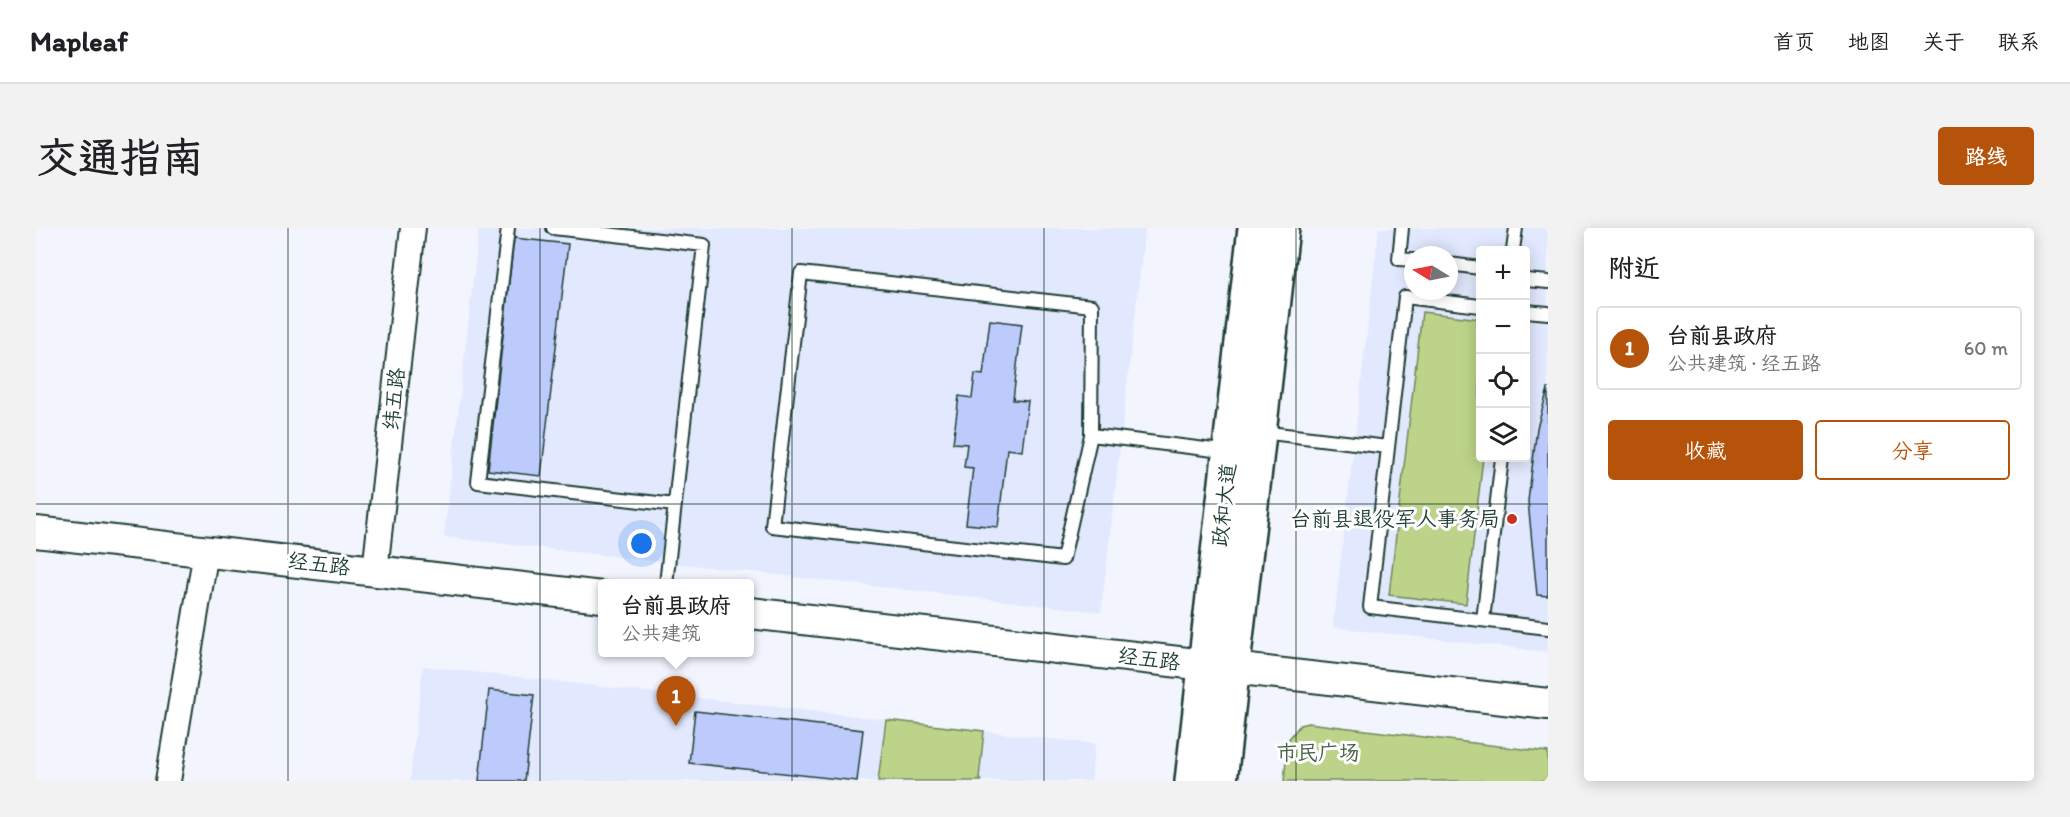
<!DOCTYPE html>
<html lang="zh">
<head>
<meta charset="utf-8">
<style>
	:root { --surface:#fff; --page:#f2f2f2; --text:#202124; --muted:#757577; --line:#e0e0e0; --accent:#b45309 }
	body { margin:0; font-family:Itim,"LXGW WenKai TC",sans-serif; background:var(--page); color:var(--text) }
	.controls { position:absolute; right:18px; top:18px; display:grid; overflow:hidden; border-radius:6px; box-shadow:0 3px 15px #0003 }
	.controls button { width:54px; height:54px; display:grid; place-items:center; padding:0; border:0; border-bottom:2px solid var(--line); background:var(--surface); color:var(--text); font:30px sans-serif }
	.compass { position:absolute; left:1368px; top:18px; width:54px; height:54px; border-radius:50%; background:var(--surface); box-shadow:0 3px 15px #0003; rotate:280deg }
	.you { position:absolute; left:606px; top:316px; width:21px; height:21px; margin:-15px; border:4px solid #fff; border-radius:50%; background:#1a73e8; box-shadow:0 0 0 9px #1a73e833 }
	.badge { display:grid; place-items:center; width:39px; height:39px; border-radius:50%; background:var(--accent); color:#fff; font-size:20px; font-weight:700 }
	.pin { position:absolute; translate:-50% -50px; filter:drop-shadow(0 2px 3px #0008) }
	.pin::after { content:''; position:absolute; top:32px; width:21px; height:18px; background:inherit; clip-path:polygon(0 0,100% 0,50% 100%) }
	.popup { position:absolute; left:562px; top:351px; width:156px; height:78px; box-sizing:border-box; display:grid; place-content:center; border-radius:6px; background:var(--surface); filter:drop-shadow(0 2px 4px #0005); font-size:20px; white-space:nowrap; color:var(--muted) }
	.popup b { font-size:22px; color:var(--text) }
	.popup::after { content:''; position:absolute; left:50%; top:100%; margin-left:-12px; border:12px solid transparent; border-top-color:var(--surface) }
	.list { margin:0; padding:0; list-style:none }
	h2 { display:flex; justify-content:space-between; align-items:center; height:78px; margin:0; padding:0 24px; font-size:26px }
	h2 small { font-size:20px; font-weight:400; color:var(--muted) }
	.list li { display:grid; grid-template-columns:39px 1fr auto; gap:18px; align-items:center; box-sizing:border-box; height:84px; margin:0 12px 12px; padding:0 12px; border:2px solid var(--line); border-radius:6px }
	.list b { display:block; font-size:22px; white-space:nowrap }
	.list p { margin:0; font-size:20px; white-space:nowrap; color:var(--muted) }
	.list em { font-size:20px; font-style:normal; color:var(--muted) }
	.actions { display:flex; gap:12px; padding:18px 24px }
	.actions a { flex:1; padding:14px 0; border:2px solid var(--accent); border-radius:6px; text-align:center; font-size:21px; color:var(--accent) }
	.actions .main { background:var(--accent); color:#fff }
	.icon { flex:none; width:33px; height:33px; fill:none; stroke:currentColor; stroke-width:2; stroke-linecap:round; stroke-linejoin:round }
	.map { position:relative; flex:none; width:1512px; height:553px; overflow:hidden; border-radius:6px }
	header { display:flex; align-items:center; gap:36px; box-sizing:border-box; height:84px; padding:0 30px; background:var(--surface); border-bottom:2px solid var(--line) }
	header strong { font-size:28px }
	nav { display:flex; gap:33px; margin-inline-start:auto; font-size:21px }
	.intro { display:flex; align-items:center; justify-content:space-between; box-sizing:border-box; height:144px; padding:0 36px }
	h1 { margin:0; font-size:42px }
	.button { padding:15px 27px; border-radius:6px; background:var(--accent); color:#fff; font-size:21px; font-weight:700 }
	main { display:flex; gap:36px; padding:0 36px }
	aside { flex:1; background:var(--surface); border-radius:6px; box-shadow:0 3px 15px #0003 }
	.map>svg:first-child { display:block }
</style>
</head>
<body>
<header>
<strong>Mapleaf</strong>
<nav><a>首页</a><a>地图</a><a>关于</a><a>联系</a></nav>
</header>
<div class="intro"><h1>交通指南</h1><a class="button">路线</a></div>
<main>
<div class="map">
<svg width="1512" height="553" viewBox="0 0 1512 553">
	<rect width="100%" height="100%" fill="#f2f5fe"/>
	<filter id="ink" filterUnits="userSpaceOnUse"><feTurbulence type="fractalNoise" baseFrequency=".0167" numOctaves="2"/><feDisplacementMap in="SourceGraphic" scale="12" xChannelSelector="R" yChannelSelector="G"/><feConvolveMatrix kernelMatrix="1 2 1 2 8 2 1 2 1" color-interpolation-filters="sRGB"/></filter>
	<g filter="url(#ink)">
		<path fill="#e2e8fd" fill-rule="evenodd" d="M443,0h666l-44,384 -657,-75z
			M1343,0h169v424l-215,-25zM1444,22h46v208h-46zM1377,27h36v36h-36z
			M387,438l672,78 -4,37h-681z"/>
		<path fill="#bcd389" stroke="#6e885e" stroke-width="1.5" d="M1386,84l58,7v139h3l-17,146 -77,-9z
			M850,492l98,11 -5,47 2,3h-103z
			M1272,495l240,29v29h-264l4,-41 12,-15z"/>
		<path fill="#bdcbfc" stroke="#1f3d34" stroke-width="1.5" d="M478,10l54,6 -27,232 -53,-6z
			M954,92l32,4 -9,76 15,1 -6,50 -15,-2 -9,78 -32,-3 7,-56 -9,-1 3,-23 -14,-1 6,-47 13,2 3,-24 8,1z
			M1512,161v-1v208l-11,-1 -9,-94 9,-73z
			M453,462l45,5 -10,86h-45z
			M659,483l168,19 -6,51 -168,-18z"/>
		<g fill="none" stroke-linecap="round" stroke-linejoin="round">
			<g stroke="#1f3d34" stroke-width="16">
				<path id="service" d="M472,0l-30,254 197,23
					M517,0l151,17 -38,339
					M1366,0l-3,31 14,1
					M1477,22l3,-22
					M1413,36l31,4
					M765,45l291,33 -1,129 -28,124 -291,-33z
					M1490,52l22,2
					M1444,78l-75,-9 -35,310 178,21
					M1490,83l22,2
					M1225,204l127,15
					M1055,207l139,17
					M1447,392l19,-162"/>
			</g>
			<g stroke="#1f3d34" stroke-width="28">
				<path id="minor" d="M339,343l38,-343
					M132,553l38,-230"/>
			</g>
			<g stroke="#1f3d34" stroke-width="34">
				<path id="tertiary" d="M0,304l566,65
					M714,385l798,91"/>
			</g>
			<g stroke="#1f3d34" stroke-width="38">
				<path id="secondary" d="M1156,553l63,-553
					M1184,553l62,-553"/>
			</g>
			<use href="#service" stroke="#fff" stroke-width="12"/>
			<use href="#minor" stroke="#fff" stroke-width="24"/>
			<use href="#tertiary" stroke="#fff" stroke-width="30"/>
			<use href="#secondary" stroke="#fff" stroke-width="33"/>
		</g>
	</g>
	<path fill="none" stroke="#1f3d34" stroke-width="1.5" stroke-opacity="0.55" d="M252,0v553M504,0v553M756,0v553M1008,0v553M1260,0v553M0,276h1512"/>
	<circle fill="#c8321e" stroke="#fff" stroke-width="2" cx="1476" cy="291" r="6"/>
	<g text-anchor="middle" stroke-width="6" stroke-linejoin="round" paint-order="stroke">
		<g font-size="21" fill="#1f3d34" stroke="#fff">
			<text transform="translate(358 171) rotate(-84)" y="7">纬五路</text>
			<text transform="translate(1188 277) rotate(-84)" y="7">政和大道</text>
			<text transform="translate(283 336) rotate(7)" y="7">经五路</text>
			<text transform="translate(1113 431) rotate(7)" y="7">经五路</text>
		</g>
		<g font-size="21" fill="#1f3d34" stroke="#fff" text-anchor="end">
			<text x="1464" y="298">台前县退役军人事务局</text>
		</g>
		<g font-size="21" fill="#466249" stroke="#fff">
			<text x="1282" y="532">市民广场</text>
		</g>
	</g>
</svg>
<div class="controls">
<button>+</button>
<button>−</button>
<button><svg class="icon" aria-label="locate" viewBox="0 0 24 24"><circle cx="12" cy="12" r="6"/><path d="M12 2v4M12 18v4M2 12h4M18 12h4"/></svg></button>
<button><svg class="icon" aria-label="layers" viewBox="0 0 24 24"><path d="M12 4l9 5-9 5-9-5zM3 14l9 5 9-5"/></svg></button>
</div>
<svg class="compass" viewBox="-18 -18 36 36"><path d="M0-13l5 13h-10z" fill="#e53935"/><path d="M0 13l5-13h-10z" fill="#757577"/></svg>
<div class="you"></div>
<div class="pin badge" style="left:640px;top:498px">1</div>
<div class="popup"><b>台前县政府</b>公共建筑</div>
</div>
<aside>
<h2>附近<small></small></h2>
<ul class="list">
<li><span class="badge">1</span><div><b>台前县政府</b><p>公共建筑 · 经五路</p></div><em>60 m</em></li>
</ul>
<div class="actions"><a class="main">收藏</a><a>分享</a></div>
</aside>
</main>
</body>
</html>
